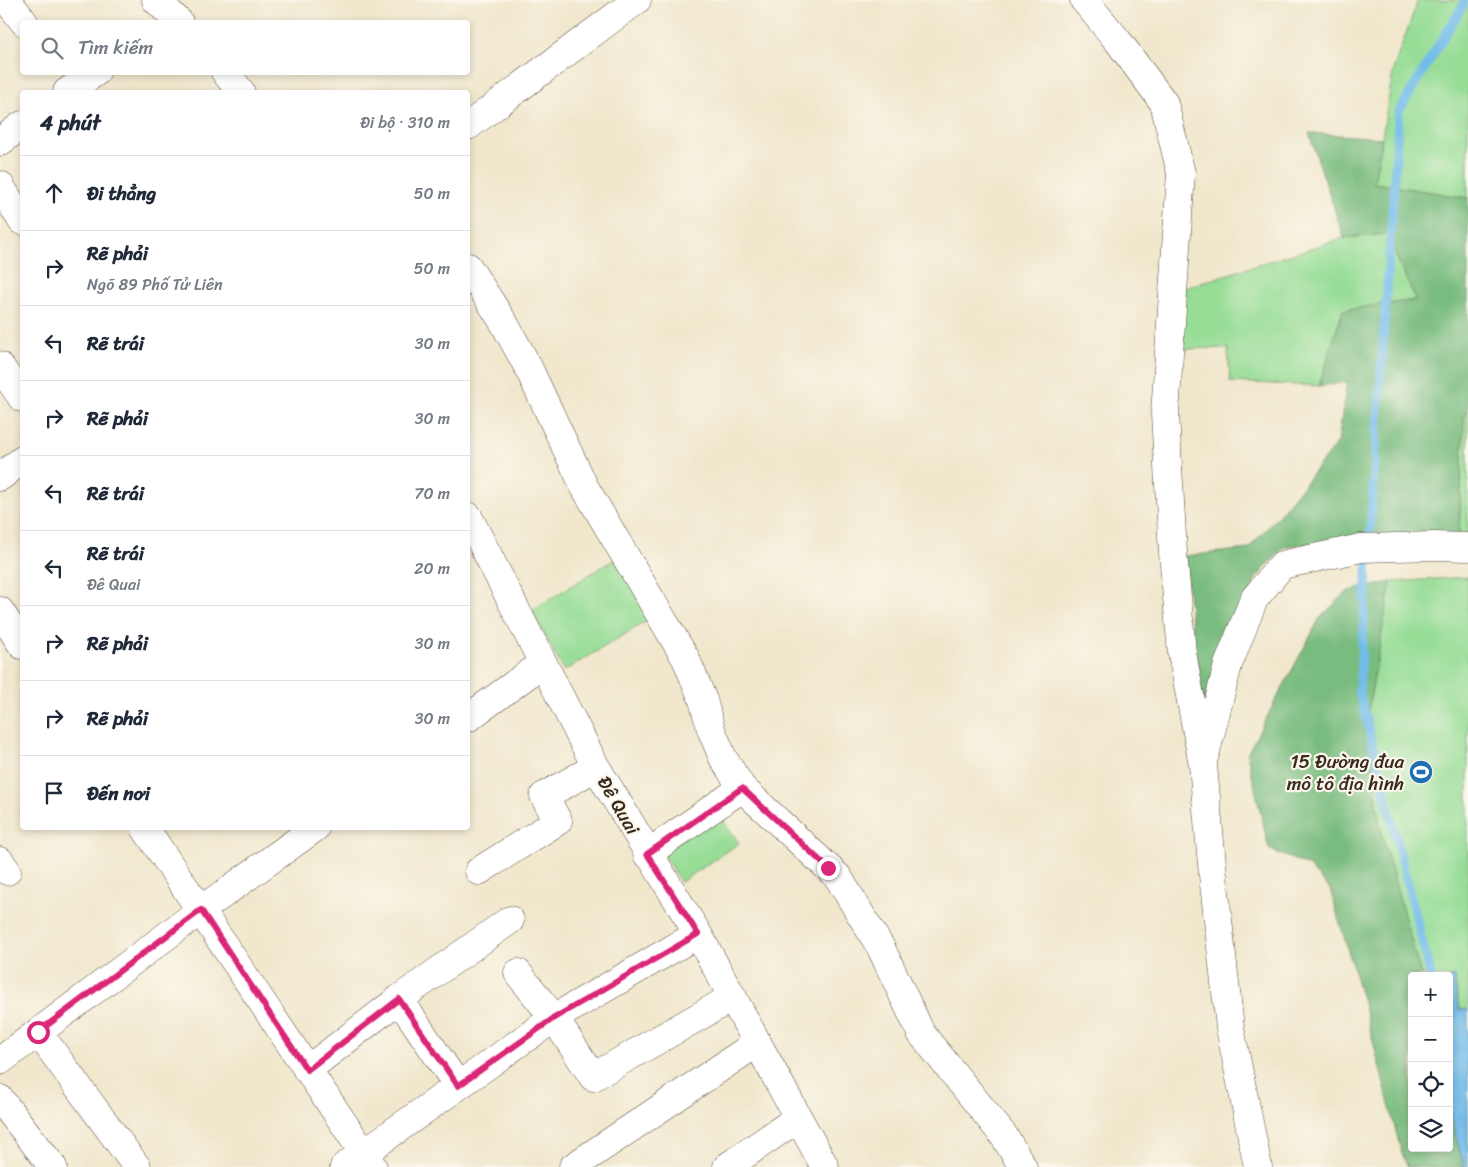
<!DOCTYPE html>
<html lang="vi">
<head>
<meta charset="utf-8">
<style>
	:root { --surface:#fff; --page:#f2f2f3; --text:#1f2937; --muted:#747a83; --line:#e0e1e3 }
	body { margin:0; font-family:Sriracha,sans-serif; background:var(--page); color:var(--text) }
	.controls { position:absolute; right:15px; bottom:15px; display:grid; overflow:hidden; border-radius:5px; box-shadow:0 2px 8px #0003 }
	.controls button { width:45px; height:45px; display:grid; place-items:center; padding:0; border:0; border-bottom:1px solid var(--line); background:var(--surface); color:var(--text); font:25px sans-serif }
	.stop { position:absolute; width:15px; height:15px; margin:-11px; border:4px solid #db2777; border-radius:50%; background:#fff }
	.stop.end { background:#db2777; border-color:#fff; box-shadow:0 1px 5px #0008 }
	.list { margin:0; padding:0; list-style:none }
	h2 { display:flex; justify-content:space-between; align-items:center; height:65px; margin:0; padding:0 20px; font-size:21px }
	h2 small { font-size:16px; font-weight:400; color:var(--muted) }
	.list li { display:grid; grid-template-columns:32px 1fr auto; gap:15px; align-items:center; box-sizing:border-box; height:75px; padding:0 20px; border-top:1px solid var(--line) }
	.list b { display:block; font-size:19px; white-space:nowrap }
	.list p { margin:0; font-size:16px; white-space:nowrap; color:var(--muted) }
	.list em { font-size:16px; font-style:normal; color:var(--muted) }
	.icon { flex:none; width:28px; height:28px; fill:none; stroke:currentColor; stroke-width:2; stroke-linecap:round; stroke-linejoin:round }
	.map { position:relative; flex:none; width:1468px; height:1167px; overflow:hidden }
	.search { position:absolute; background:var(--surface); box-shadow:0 2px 8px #0003; left:20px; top:20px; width:450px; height:55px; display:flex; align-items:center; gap:12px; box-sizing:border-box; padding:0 18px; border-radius:5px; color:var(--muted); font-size:19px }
	.panel { position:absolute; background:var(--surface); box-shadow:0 2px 8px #0003; left:20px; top:90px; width:450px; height:740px; border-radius:5px }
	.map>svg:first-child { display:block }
</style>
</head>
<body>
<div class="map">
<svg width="1468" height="1167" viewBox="0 0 1468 1167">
	<rect width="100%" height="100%" fill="#fbf7ec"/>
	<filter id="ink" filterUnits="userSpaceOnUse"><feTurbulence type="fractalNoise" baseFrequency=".02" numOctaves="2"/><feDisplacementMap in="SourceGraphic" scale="10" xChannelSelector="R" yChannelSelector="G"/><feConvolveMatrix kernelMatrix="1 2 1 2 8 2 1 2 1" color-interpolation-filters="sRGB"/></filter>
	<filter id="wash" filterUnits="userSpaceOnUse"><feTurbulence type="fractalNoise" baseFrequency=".0096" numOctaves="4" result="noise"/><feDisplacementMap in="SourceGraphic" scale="20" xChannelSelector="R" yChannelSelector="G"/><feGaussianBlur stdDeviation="1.12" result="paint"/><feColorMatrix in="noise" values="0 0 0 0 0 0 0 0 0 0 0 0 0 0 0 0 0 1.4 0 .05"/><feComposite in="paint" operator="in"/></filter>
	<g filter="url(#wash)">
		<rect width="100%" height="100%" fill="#f0e7cc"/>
		<path fill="#97dd96" stroke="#69845a" d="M1418,0h50v198l-94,-15 20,-116z
			M1386,234l30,66 -73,10 -24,76 -89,-4 -2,-34 -51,1 7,-61 160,-50z
			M1468,409v126l-9,-1 5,-119z
			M615,559l37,59 -88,53 -32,-61z
			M1468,577v433l-9,-1 -5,-32 -33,-1 -41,-148 -13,-112 24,-134z
			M719,815l20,28 -58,39 -19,-29z"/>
		<path fill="#79bc7f" stroke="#5a734e" d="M1309,133l73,5 -8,45 94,15v211l-4,6 -5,119 -174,12 -30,33 -51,156 -20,-179 64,-7 31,-34 59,-73 9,-60 -28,4 24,-76 73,-10 -30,-66 -42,4z
			M1391,582l-24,134 13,112 41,148h-9v172h37v-40l15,59h-56l-7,-16 -38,-149 -33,-113 -22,-23 -39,-17 -22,-95 73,-136 28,-27z"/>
		<path fill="#71bcea" stroke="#567384" d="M1454,976l5,33 9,1v157h-4l-15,-59v-130z"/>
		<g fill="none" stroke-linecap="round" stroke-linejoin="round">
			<path stroke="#71bcea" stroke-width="9" d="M1431,976l-72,-285 40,-580 67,-111"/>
		</g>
	</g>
	<g filter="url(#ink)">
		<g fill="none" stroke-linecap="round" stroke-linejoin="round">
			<g stroke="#564638" stroke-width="29">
				<path id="minor" d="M7,0l17,22
					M156,0l23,22
					M1084,0l34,41 46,62 17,70 -16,241 8,139 9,100 21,112 10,110 17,153 28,139
					M225,72l16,20
					M67,92l29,-20
					M468,126l169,-126
					M0,142l22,-17
					M0,185l22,36
					M468,267l36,56 24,44 56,119 102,173 17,41 8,29 12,29 19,30 96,89 43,71 40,85 83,103 19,31
					M0,366l22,32
					M0,477l22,-17
					M468,516l128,251 102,167 127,233
					M0,611l22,34
					M468,718l74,-54
					M1205,755l23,-90 26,-66 28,-34 79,-17 72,-2 35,1
					M145,828l228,339
					M647,854l95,-66
					M0,861l7,10
					M479,871l79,-50 -14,-25 52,-29
					M518,973l36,45 39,59 140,-80
					M399,999l59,87
					M38,1032l99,135
					M0,1061l201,-151 114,-82
					M307,1070l92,-71 111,-79
					M0,1099l53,68
					M344,1167l210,-149 144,-84
					M573,1167l184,-124
					M727,1167l71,-49"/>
			</g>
			<use href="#minor" stroke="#fff" stroke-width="28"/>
		</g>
	</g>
	<g fill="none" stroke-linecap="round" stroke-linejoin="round" filter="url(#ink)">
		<path stroke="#db2777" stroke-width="6" d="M38,1032l163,-122 106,160 92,-71 59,87 96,-68 144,-84 -51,-80 95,-66 86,80"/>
	</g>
	<defs>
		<g id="stadium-disc" transform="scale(1.25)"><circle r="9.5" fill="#1f6fb2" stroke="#fbf7ec"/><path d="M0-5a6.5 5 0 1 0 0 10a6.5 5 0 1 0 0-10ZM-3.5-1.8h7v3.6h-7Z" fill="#fff"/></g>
	</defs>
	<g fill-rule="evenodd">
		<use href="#stadium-disc" x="1421" y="772"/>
	</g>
	<g text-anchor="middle" stroke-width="4.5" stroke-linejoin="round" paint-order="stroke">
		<g font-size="19" fill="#3b2a1e" stroke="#fbf7ec" text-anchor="end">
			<text x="1404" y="768">15 Đường đua<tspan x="1404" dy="22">mô tô địa hình</tspan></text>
		</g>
		<g font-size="19" fill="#3b2a1e" stroke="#fbf7ec">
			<text transform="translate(619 805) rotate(60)" y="7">Đê Quai</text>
		</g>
	</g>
</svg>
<div class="controls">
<button>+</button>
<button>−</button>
<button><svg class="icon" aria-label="locate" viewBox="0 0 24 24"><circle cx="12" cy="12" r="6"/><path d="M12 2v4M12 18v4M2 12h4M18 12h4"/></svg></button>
<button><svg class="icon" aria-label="layers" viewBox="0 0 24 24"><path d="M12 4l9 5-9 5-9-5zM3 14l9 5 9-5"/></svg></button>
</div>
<div class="stop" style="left:38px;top:1032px"></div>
<div class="stop end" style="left:828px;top:868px"></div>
<div class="search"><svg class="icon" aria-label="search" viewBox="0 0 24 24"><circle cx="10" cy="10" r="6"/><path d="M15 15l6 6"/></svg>Tìm kiếm</div>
<section class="panel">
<h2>4 phút<small>Đi bộ · 310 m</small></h2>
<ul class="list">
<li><svg class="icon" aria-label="ahead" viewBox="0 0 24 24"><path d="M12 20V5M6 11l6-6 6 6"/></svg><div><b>Đi thẳng</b></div><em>50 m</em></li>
<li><svg class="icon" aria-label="right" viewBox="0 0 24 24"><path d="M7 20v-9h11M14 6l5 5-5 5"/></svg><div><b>Rẽ phải</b><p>Ngõ 89 Phố Tử Liên</p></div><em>50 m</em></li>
<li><svg class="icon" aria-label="left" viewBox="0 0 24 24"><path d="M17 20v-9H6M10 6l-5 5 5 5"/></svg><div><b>Rẽ trái</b></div><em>30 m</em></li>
<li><svg class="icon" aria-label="right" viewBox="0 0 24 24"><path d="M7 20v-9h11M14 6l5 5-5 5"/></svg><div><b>Rẽ phải</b></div><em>30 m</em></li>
<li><svg class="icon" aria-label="left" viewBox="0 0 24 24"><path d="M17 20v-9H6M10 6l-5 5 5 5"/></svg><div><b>Rẽ trái</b></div><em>70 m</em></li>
<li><svg class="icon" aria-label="left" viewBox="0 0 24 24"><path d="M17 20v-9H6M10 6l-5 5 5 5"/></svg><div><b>Rẽ trái</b><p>Đê Quai</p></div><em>20 m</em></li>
<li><svg class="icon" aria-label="right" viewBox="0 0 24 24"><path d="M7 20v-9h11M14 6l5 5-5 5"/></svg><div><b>Rẽ phải</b></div><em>30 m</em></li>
<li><svg class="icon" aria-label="right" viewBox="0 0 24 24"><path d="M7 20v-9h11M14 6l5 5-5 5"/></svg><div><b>Rẽ phải</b></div><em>30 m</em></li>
<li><svg class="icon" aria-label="arrive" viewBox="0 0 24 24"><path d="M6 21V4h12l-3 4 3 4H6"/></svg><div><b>Đến nơi</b></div></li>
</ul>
</section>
</div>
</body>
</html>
